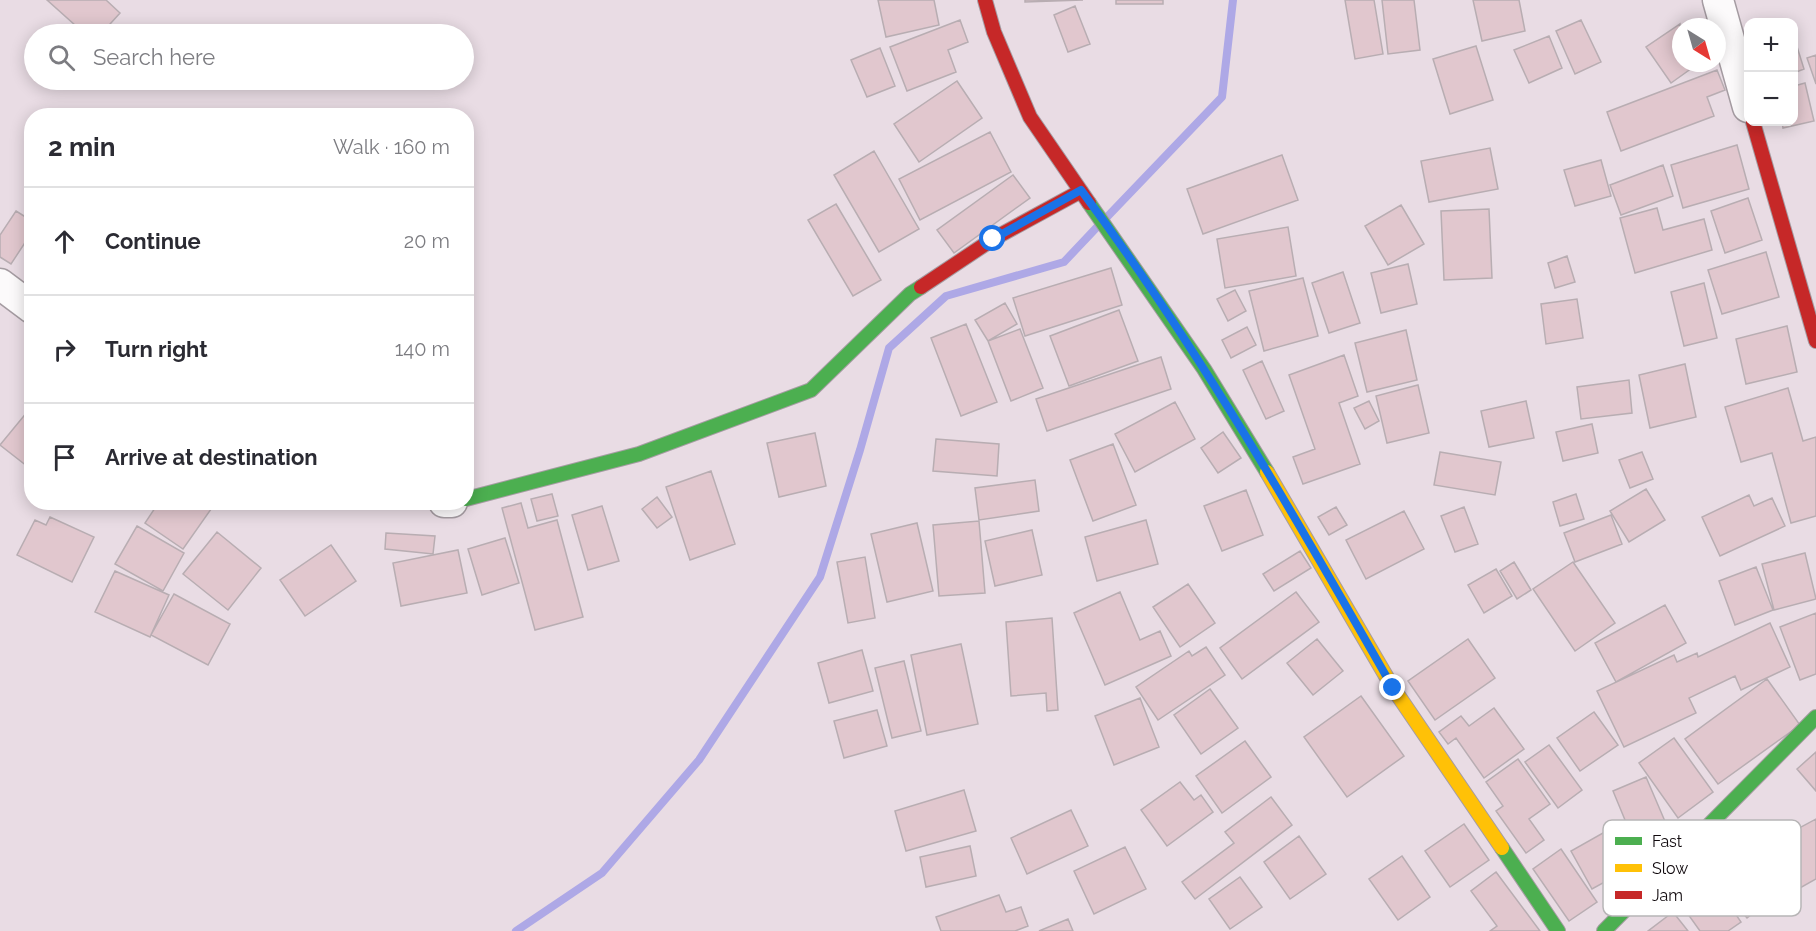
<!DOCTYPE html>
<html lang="en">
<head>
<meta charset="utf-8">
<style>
	:root { --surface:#fff; --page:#f7f7f7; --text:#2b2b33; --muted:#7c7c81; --line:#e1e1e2 }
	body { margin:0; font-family:Raleway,sans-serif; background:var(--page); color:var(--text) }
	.controls { position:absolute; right:18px; top:18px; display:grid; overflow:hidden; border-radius:12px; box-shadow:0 3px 15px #0003 }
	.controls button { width:54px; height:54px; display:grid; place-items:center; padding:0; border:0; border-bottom:2px solid var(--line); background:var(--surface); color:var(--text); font:30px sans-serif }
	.compass { position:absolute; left:1672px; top:18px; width:54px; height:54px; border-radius:50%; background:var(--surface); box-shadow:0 3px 15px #0003; rotate:143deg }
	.stop { position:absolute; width:18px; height:18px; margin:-14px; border:4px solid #1a73e8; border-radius:50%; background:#fff }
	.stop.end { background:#1a73e8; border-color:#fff; box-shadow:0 2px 6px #0008 }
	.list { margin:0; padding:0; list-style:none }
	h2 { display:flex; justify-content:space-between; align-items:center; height:78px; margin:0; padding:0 24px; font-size:26px }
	h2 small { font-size:20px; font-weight:400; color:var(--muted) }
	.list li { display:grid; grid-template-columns:39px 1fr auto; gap:18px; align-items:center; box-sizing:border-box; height:108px; padding:0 24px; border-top:2px solid var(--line) }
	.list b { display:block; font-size:22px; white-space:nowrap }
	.list em { font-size:20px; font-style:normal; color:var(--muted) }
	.icon { flex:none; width:33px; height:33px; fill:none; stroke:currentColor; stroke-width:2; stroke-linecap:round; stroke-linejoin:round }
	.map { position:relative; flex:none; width:1816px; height:931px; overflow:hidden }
	.search { position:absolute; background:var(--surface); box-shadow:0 3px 15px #0003; left:24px; top:24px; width:450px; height:66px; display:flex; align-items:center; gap:15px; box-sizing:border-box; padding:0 21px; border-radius:33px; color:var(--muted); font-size:22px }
	.panel { position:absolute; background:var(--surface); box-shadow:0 3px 15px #0003; left:24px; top:108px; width:450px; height:402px; border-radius:24px }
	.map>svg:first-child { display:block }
</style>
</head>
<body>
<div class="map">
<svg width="1816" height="931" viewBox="0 0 1816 931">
	<rect width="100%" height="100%" fill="#e9dce4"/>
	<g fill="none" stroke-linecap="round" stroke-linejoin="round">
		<path stroke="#aea8e6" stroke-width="8" d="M1107,217l115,-120 11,-97
			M516,931l86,-58 97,-113 121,-183 40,-127 29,-102 57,-52 118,-34 34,-36"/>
	</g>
	<path fill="#e1c7ce" stroke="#b8adb2" stroke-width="1.5" d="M47,0h59l14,13 -19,21h-16z
		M878,0h56l5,25 -53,12z
		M1025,0h58l-58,2z
		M1116,0h47v4h-47z
		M1345,0h29l9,54 -28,5z
		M1382,0h32l6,50 -32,4z
		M1473,0h46l6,31 -43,10z
		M1075,6l15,38 -22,8 -14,-37z
		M960,20l8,22 -20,8 8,22 -49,19 -17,-44z
		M1581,20l20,42 -26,12 -19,-43z
		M1680,24l1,39h18l-28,20 -25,-36z
		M1549,36l13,32 -33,15 -15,-33z
		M1794,37l10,32 -10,4z
		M1476,46l17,54 -43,14 -17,-55z
		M880,48l15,38 -28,11 -16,-37z
		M1816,55v29l-9,-26z
		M1717,70l8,20 -18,7 7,19 -93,35 -14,-39z
		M957,81l25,37 -63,44 -25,-38z
		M1805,83l9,38 -31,7 -1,-6h12v-36z
		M990,132l21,40 -91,48 -21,-41z
		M1737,145l12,44 -66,19 -12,-43z
		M1490,148l8,41 -69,13 -8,-41z
		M874,151l45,78 -40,23 -45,-77z
		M1282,155l16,45 -95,34 -16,-45z
		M1601,160l10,36 -36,10 -11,-36z
		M1663,165l10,31 -52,19 -11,-30z
		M1013,175l17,23 -76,55 -17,-23z
		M1748,198l14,42 -37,13 -14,-42z
		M836,204l45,76 -28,16 -45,-76z
		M1401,205l23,39 -36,21 -23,-39z
		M1657,208l6,22 41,-11 8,31 -77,23 -15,-55z
		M1489,209l3,69 -48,2 -3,-69z
		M16,211l16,10v11l-21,32 -11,-7v-22z
		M1288,227l8,49 -71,12 -8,-49z
		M1766,252l13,45 -57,17 -14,-44z
		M1567,256l8,26 -20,6 -7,-25z
		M1408,264l9,40 -36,9 -10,-40z
		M1111,268l11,37 -97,31 -12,-38z
		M1343,272l17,51 -31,10 -17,-50z
		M1303,278l15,58 -54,15 -15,-60z
		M1704,283l13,55 -33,8 -13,-54z
		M1235,290l11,21 -18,10 -11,-22z
		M1577,299l6,39 -37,6 -5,-40z
		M1005,303l12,21 -29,17 -13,-21z
		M1119,310l19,51 -69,25 -19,-50z
		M966,324l31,78 -36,14 -30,-78z
		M1787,326l10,46 -51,12 -10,-45z
		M1247,327l9,18 -25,13 -9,-18z
		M1020,329l23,59 -32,13 -23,-60z
		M1406,330l11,50 -50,12 -12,-49z
		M1344,355l14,41 -19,7 21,61 -57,20 -10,-27 22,-8 -26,-74z
		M1161,357l10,32 -124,42 -11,-32z
		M1262,361l22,50 -18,8 -23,-49z
		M1685,364l11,53 -46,11 -11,-53z
		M1629,380l3,33 -51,6 -4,-32z
		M1418,385l11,48 -42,10 -11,-47z
		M1788,388l15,53 13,-4v79l-25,7 -19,-70 -31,9 -16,-55z
		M1369,401l10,20 -14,8 -11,-21z
		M1526,401l8,37 -45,9 -8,-36z
		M1175,402l20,37 -60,33 -20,-38z
		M32,406v64l-32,-25z
		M1592,424l6,29 -35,8 -7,-29z
		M1223,432l18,26 -23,15 -17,-25z
		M815,433l11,53 -47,11 -12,-54z
		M936,439l63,5 -2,32 -64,-5z
		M1113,444l23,61 -43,16 -23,-61z
		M1440,452l61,10 -6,33 -61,-10z
		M1642,452l11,27 -23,9 -11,-28z
		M711,471l24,73 -45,16 -24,-73z
		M1035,480l4,31 -60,9 -4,-32z
		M1646,489l19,31 -36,22 -19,-31z
		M1246,490l17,45 -41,16 -18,-45z
		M552,494l6,22 -21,5 -6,-22z
		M1576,494l8,25 -24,7 -7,-24z
		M1749,495l5,11 18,-8 13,28 -65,30 -18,-39z
		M657,497l15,20 -15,11 -15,-19z
		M159,502h57l-33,47 -38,-26z
		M521,503l7,25 29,-8 26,97 -48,13 -33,-122z
		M602,506l17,55 -31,9 -16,-55z
		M1336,507l11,18 -18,10 -11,-18z
		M1464,507l14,37 -23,8 -14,-36z
		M1404,511l20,38 -58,30 -20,-39z
		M1611,515l11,29 -47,18 -11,-29z
		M50,517l44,20 -22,45 -55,-27 18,-35 11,5z
		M1146,520l12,44 -61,17 -12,-44z
		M979,521l6,72 -46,3 -6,-71z
		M917,523l16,68 -46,11 -16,-68z
		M137,526l47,27 -21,38 -48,-27z
		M1032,530l10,45 -47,11 -10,-45z
		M217,532l44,36 -33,42 -45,-36z
		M386,533l49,3 -2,18 -48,-5z
		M505,538l14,45 -37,12 -14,-46z
		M331,545l25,36 -51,35 -25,-36z
		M458,550l9,43 -66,13 -8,-43z
		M1300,551l11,17 -37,23 -11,-17z
		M1805,553l11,46 -42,11 -12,-46z
		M865,557l10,61 -27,5 -11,-61z
		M1514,562l17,28 -14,9 -17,-28z
		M1573,562l42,61 -40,28 -42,-62z
		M1756,567l17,43 -38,15 -16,-44z
		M1496,569l16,27 -28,17 -16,-28z
		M115,571l54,24 -19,42 -55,-25z
		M1188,584l27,39 -35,24 -27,-40z
		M1120,592l20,48 20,-9 11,25 -66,29 -31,-72z
		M1296,592l23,30 -77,57 -22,-31z
		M174,594l56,30 -22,41 -57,-30z
		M1665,605l21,38 -70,39 -21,-39z
		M1816,613v61l-16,6 -20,-53z
		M1052,618l6,92 -11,1 -1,-18 -35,3 -5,-74z
		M1770,623l20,44 -49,23 -6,-14 -46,22 7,15 -72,34 -27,-56 77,-36 3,7 20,-9 1,4z
		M1317,639l26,32 -30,24 -26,-32z
		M1468,639l27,39 -60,42 -27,-39z
		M961,644l17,80 -51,11 -16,-80z
		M1206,647l19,28 -67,45 -22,-33 53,-36 3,5z
		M862,650l11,41 -44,12 -11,-40z
		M904,661l17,70 -29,7 -17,-70z
		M1767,679l33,46 -82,59 -33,-45z
		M1210,689l28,39 -37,26 -27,-39z
		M1361,696l43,60 -57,41 -43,-60z
		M1140,698l19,49 -45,18 -19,-49z
		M1494,708l30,41 -40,29 -28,-40 -8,6 -9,-12 22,-16 8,10z
		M877,710l10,36 -43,12 -10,-37z
		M1594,712l24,33 -38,26 -23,-33z
		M1674,738l39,54 -35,26 -39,-55z
		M1245,741l26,36 -49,36 -26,-37z
		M1549,745l33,45 -24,18 -33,-46z
		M1816,752v39l-19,-22z
		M1518,759l32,45 -21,15 15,21 -18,13 -30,-42 7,-5 -17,-24z
		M1646,777l30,70 -34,14 -29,-70z
		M1180,782l14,18 7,-5 12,17 -46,34 -26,-36z
		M964,790l12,41 -70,20 -11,-40z
		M1271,797l21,28 -97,74 -13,-17 52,-39 -9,-11z
		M1071,810l17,36 -61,28 -16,-36z
		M1816,819v60l-16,9 -25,-47z
		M1464,824l25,36 -39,27 -25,-36z
		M1610,829l22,38 -40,22 -21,-38z
		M1299,836l27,38 -36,25 -26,-37z
		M970,846l6,30 -50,11 -6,-30z
		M1125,847l21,42 -52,25 -20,-43z
		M1561,849l36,53 -28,19 -36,-52z
		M1402,856l28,41 -32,23 -29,-41z
		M1761,861l22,28 -36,29 -23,-28z
		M1496,872l44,59h-50l7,-5 -26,-35z
		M1240,877l22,30 -32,22 -21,-30z
		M1718,888l23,34 -13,9h-28l-15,-21z
		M999,895l7,17 15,-5 7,19 -13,5h-74l-5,-14z
		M1673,912l15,19h-40z
		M1068,919l5,12h-34z"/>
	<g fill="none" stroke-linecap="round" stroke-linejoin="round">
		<g stroke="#a59ca2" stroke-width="33">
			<path id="street" d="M1718,0l30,107
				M0,284l32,24
				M444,502h8"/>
		</g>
		<g stroke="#a59ca2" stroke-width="16">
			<path id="fast" d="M1089,203l115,166 63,103
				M466,499l173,-45 172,-64 99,-96 11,-7
				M1502,848l56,83
				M1604,931l212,-214"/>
		</g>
		<g stroke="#a59ca2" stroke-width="16">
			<path id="slow" d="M1267,472l126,216 109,160"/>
		</g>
		<g stroke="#a59ca2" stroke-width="16">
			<path id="jam" d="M985,0l9,32 36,85 59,86
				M1753,122l63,219
				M921,287l72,-48 88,-48"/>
		</g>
		<use href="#street" stroke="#fcfafb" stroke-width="30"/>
		<use href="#fast" stroke="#4caf50" stroke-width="14"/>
		<use href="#slow" stroke="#ffc107" stroke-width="14"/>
		<use href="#jam" stroke="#c62828" stroke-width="14"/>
	</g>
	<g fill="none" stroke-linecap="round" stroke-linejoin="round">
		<path stroke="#1a73e8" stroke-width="8" d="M993,239l88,-49c117,157 215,328 312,498"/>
	</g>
	<rect x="1603" y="820" width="198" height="96" rx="9" fill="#fff" stroke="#b7b5b6" stroke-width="1.5"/>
	<rect x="1615" y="837" width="27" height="8" fill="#4caf50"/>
	<rect x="1615" y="864" width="27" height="8" fill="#ffc107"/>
	<rect x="1615" y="891" width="27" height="8" fill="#c62828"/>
	<g font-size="16" fill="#10090d">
		<text x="1652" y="847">Fast</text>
		<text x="1652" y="874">Slow</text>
		<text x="1652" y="901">Jam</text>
	</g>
</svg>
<div class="controls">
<button>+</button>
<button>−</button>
</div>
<svg class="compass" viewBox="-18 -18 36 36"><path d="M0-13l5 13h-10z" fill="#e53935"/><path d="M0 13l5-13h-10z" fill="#7c7c81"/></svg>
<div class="stop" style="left:993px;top:239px"></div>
<div class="stop end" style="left:1393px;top:688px"></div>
<div class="search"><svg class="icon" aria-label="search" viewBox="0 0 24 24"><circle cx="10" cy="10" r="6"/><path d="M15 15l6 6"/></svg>Search here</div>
<section class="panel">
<h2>2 min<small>Walk · 160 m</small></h2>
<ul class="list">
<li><svg class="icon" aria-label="ahead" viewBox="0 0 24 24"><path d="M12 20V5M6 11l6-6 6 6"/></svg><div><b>Continue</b></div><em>20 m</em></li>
<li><svg class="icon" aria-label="right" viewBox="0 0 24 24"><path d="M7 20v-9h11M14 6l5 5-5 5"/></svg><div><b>Turn right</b></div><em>140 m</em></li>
<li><svg class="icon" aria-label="arrive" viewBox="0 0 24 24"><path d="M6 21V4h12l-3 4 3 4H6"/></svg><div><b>Arrive at destination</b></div></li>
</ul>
</section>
</div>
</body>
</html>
